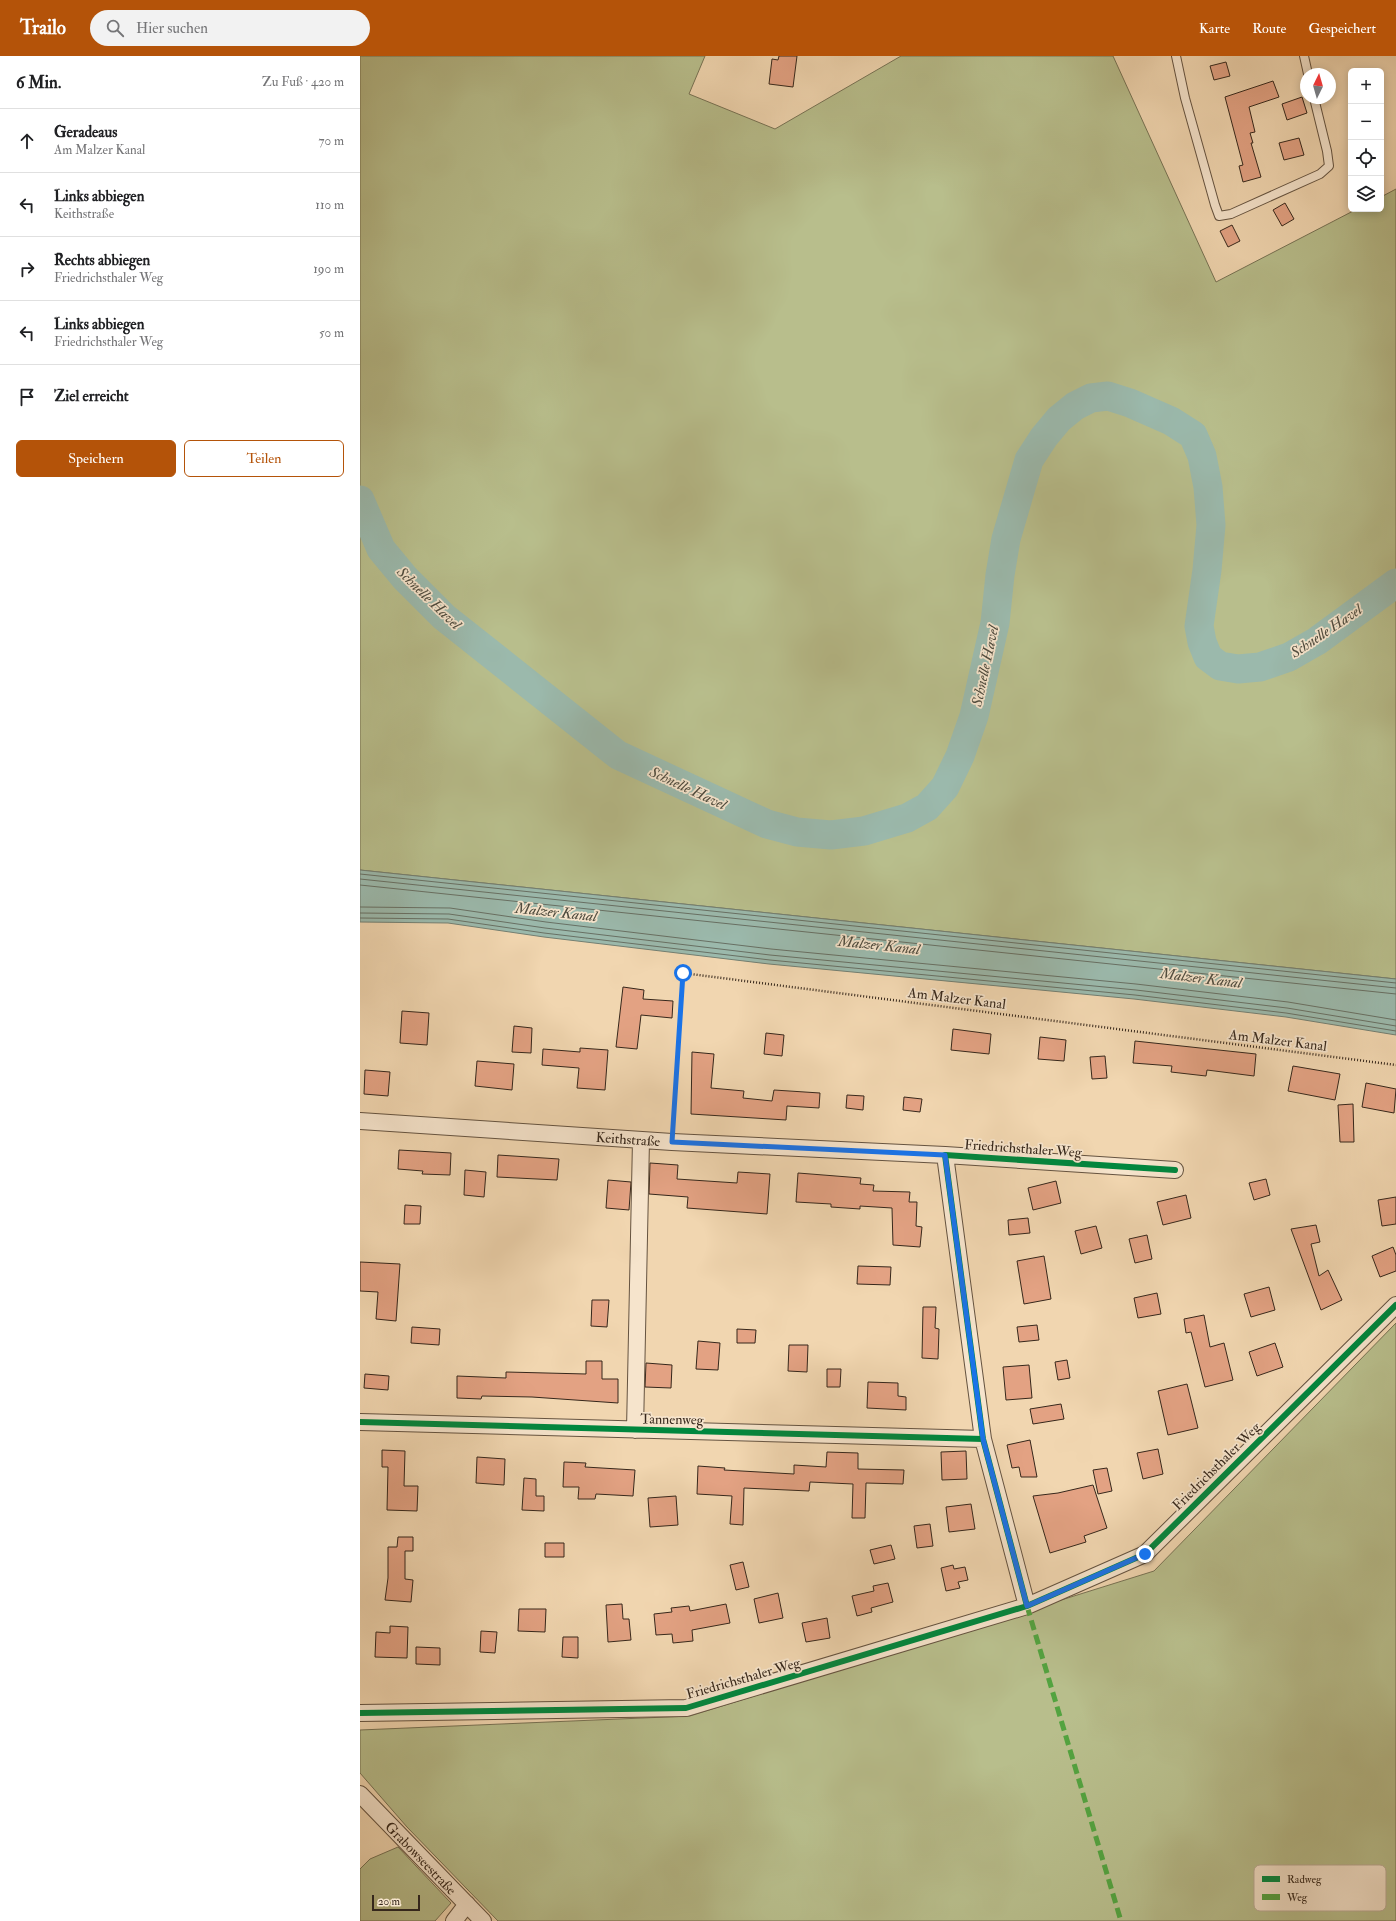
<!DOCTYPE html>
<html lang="de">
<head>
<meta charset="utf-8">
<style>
	:root { --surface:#fff; --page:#f2f2f2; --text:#202124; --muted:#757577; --line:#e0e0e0; --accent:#b45309 }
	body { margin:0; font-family:"IM FELL Double Pica",serif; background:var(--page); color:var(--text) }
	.controls { position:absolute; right:12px; top:12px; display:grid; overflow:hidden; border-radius:6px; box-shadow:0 2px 10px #0003 }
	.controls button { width:36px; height:36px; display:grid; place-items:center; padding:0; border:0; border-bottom:1px solid var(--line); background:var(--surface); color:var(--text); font:20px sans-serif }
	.compass { position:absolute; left:940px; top:12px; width:36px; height:36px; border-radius:50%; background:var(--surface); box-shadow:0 2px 10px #0003; rotate:5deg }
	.scale { position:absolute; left:12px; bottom:10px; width:48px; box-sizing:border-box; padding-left:4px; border:2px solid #36271b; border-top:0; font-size:11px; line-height:14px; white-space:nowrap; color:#36271b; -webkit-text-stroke:3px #f6e4cc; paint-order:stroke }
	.stop { position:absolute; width:12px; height:12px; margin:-9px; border:3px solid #1a73e8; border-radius:50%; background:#fff }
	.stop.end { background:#1a73e8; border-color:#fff; box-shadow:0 1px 4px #0008 }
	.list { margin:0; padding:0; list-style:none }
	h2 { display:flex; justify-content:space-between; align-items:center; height:52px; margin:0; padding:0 16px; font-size:17px }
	h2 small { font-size:13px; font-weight:400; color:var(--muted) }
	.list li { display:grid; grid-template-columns:26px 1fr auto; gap:12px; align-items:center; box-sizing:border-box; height:64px; padding:0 16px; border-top:1px solid var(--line) }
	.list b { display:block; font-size:15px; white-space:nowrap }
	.list p { margin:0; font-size:13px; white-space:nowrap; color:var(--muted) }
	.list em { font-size:13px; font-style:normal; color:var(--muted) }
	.actions { display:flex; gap:8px; padding:12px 16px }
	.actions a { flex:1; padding:9px 0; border:1px solid var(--accent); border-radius:6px; text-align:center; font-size:14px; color:var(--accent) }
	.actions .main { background:var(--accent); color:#fff }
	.icon { flex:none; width:22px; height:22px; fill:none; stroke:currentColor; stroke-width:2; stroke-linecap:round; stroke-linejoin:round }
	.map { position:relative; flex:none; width:1036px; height:1865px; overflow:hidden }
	header { display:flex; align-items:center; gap:24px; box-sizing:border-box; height:56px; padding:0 20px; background:var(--accent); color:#fff }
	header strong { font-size:19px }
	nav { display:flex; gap:22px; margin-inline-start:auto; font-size:14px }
	.search { width:280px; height:36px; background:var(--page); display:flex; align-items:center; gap:10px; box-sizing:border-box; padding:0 14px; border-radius:22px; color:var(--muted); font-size:15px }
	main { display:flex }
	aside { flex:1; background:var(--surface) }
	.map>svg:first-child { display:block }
</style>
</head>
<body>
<header>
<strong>Trailo</strong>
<div class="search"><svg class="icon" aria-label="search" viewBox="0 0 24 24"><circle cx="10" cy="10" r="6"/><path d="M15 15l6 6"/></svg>Hier suchen</div>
<nav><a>Karte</a><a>Route</a><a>Gespeichert</a></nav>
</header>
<main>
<aside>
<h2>6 Min.<small>Zu Fuß · 420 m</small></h2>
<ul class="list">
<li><svg class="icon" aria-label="ahead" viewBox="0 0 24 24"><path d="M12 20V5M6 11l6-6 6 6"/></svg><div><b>Geradeaus</b><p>Am Malzer Kanal</p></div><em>70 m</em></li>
<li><svg class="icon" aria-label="left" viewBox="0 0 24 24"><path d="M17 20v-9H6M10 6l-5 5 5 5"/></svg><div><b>Links abbiegen</b><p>Keithstraße</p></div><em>110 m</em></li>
<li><svg class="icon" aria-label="right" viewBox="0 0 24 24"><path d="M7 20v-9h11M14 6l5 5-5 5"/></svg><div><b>Rechts abbiegen</b><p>Friedrichsthaler Weg</p></div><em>190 m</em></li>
<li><svg class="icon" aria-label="left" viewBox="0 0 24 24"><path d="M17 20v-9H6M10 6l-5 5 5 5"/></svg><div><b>Links abbiegen</b><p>Friedrichsthaler Weg</p></div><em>50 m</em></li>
<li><svg class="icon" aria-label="arrive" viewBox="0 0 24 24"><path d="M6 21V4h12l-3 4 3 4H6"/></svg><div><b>Ziel erreicht</b></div></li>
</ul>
<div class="actions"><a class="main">Speichern</a><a>Teilen</a></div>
</aside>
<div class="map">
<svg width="1036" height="1865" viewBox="0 0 1036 1865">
	<rect width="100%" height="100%" fill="#f1d6b0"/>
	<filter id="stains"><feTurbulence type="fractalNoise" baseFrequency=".005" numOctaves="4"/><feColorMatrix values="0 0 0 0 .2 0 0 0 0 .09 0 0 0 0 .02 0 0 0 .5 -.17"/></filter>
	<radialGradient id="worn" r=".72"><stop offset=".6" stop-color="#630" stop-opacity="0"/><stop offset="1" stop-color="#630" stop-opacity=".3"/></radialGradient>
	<path fill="#b8be8c" stroke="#777254" d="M0,0h345l-16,38 86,35 126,-73h212l103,226 141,-73h24v-12l15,-8v790l-1036,-109z
		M1036,1267v598h-898l-91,-94 -47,-54v-43l330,-14 464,-145z
		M38,1791l53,56 -16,18h-75v-52l10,-10z"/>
	<path fill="#9bb9ac" stroke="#737f72" d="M0,814l1036,109v56l-110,-18 -152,-18 -365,-35 -225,-27 -96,-14 -88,-1z"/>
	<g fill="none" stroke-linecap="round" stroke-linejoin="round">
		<path stroke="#687064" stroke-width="1" d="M0,818l1036,109
			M0,823l1036,109
			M0,829l1036,109
			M0,851l90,1 96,14 225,27 365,35 152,18 108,18
			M0,857l89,1 96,14 225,27 366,35 151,18 109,18
			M0,862l88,1 96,14 226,27 365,35 151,18 110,18"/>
		<path stroke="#9bb9ac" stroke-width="29" d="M0,444l21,49 24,29 39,39 174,138 149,69 30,8 34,3 33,-4 43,-13 20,-11 18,-20 15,-31 14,-40 21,-93 5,-48 6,-36 23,-79 15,-23 15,-18 16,-13 16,-8 17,-2 22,7 41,18 22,14 9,21 6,31 3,38 -4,45 -8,56 3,16 6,15 12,9 18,3 22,-2 29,-10 28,-16 79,-58"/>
	</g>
	<path fill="#e3a283" stroke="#36271b" d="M419,0h18l-4,31 -24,-3 3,-25 6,1z
		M866,6l4,14 -16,4 -4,-14z
		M913,25l6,16 -30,10 6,25 -5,1 3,10h-2l10,34 -18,5 -4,-16 4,-1 -18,-68z
		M942,41l5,16 -20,7 -5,-16z
		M939,82l5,17 -20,5 -5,-17z
		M925,147l9,16 -12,7 -9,-16z
		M872,169l8,16 -12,6 -8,-16z
		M263,931l21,3 -1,9 30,2 -1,17 -31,-3 -4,34 -21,-2z
		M42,955l27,2 -2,32 -27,-2z
		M154,970l18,2 -1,25 -19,-1z
		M593,973l38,5 -2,20 -38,-4z
		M406,977l18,2 -2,21 -18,-2z
		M680,981l26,3 -2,21 -26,-2z
		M775,985l121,13 -2,22 -47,-6 -1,6 -35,-4 1,-6 -39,-3z
		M220,992l28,2 -3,40 -28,-2 2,-20 -37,-3 1,-16 37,3z
		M332,996l22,2 -3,34 33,3 -1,7 29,3 2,-11 46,3 -1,15 -32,-2 -1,14 -95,-6z
		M745,1000l2,22 -15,1 -2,-22z
		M117,1005l37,3 -2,26 -37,-4z
		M933,1010l47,8 -5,26 -47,-9z
		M5,1014l25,2 -2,24 -24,-2z
		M1006,1027l30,6 -2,24 -32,-6z
		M487,1039l17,1 -1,14 -17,-2z
		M544,1041l18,2 -2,13 -17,-2z
		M993,1048l1,38h-14l-2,-37z
		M39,1094l52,3 -1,22 -28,-1 1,-3 -25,-2z
		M138,1099l61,4 -2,21 -60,-3z
		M290,1107l28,2 -1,14 60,4 1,-11 32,2 -3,40 -80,-6 1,-11 -39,-3z
		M105,1114l21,2 -2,25 -20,-2z
		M438,1117l63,5 -1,6 14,1 -1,6 37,1 -1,10h8l-1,24 6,1 -2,20 -27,-2 -1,-37 -32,-2v3l-29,-2v-3l-35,-2z
		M906,1123l4,16 -16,5 -5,-17z
		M248,1124l23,2 -2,28 -23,-2z
		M696,1125l5,22 -28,7 -5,-22z
		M826,1139l5,23 -28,7 -6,-23z
		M1036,1141v27l-14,2 -4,-26z
		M45,1149l16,1 -1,18h-16z
		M668,1162l2,15 -21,2 -1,-15z
		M956,1169l4,17 -9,2 8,32 9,-6 14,30 -21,10 -30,-81z
		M736,1170l6,22 -21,6 -6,-23z
		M787,1179l5,24 -17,4 -6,-24z
		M1033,1191l3,8v16l-16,6 -8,-21z
		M684,1200l7,43 -27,5 -7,-43z
		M0,1206l40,2 -4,57 -20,-2 2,-27 -18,-1z
		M498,1210l33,1 -1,18 -33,-1z
		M909,1231l6,23 -24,7 -7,-23z
		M797,1237l4,21 -23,4 -4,-20z
		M232,1244h17l-2,27 -16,-1z
		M563,1251h13l-1,21 4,1 -1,30 -16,-1z
		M844,1259l6,32 14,-4 9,37 -28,7 -14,-55 -5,1 -2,-14z
		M677,1269l2,15 -20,2 -2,-15z
		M52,1271l28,2 -1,16 -28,-2z
		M377,1273l19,1 -1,13h-18z
		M338,1285l22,2 -2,27 -22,-1z
		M915,1287l8,24 -26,9 -8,-24z
		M429,1289h19l-1,27 -19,-1z
		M707,1304l3,18 -12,2 -3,-18z
		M226,1305h16v18h16v24l-86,-6 -50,-1 -1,3 -24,-1v-22l49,2v-6l80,2z
		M286,1307l26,2 -1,23 -26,-1z
		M669,1309l3,33 -26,2 -3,-33z
		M467,1313h14l-1,18h-13z
		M5,1318l24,2 -1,14 -24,-2z
		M508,1326l30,1v13l8,1v13l-39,-2z
		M827,1328l11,44 -30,7 -10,-44z
		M701,1348l3,15 -31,5 -3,-15z
		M670,1384l7,37h-16l-2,-10 -7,1 -5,-23z
		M798,1393l5,25 -20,5 -6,-26z
		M22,1394l23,1 -1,35h14l-1,25 -30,-1 1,-43h-6z
		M606,1395l1,28 -25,1 -1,-28z
		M467,1396l31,1v16l46,1 -1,14 -37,-1 -1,35h-13l1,-34 -43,-2 -1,9 -65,-3 -1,37 -13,-1 2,-28 -35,-2 1,-28 27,2 -1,2 70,4v-9l32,2z
		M117,1401l28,2 -1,26 -28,-2z
		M204,1406l22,1 -1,4 50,3 -2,26 -37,-2 -1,5h-17l1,-12h-16z
		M747,1412l5,23 -14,3 -5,-24z
		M164,1422l12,1v17h8v15l-22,-1z
		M733,1429l14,43 -23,8 2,6 -36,11 -17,-57 25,-3z
		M316,1440l2,29 -28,2 -2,-29z
		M611,1448l4,25 -26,3 -3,-25z
		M570,1468l3,22 -16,2 -3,-22z
		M38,1481h15v14h-8v28l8,1 -2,22 -26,-2 3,-22v-31h9z
		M185,1487h19v14h-19z
		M531,1489l4,14 -21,5 -4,-14z
		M383,1506l6,25 -13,3 -6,-25z
		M593,1509l1,4 11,-2 3,13 -10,2 2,6 -14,3 -5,-23z
		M528,1527l5,19 -22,6 1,4 -15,4 -5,-20 22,-5 -1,-5z
		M418,1537l5,25 -24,5 -5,-24z
		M262,1548l1,15h6l2,21 -23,2 -2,-37z
		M366,1548l4,19 -38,7 1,11 -20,2 -1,-9 -16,1 -2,-21 18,-2 -1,-4 18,-2 1,5z
		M159,1553h27l-1,23 -27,-1z
		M467,1562l3,20 -24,4 -4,-19z
		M30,1570l18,1 -1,31 -32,-1 1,-25 14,1z
		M121,1575l16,1 -2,21 -15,-1z
		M203,1581h15v21l-16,-1z
		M56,1591l24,1v17l-24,-1z"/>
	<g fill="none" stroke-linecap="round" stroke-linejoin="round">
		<g stroke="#655340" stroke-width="10">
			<path id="service" d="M816,0l9,42 30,107 4,11 12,-2 89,-40 9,-8 -2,-15 -13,-53
				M944,0l4,18"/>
		</g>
		<g stroke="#655340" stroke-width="18">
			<path id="minor" d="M0,1065l312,21 273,13
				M0,1366l623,17
				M275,1374l6,-290
				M667,1550l-44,-167 -38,-284 230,15
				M0,1657l326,-5 341,-102 118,-52 251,-249
				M0,1738l123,127
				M94,1865l13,-17"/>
		</g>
		<path stroke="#36271b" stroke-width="2.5" stroke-dasharray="1 2" stroke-linecap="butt" d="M313,1071l10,-154 713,92"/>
		<use href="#service" stroke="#f6e4cc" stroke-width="8"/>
		<use href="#minor" stroke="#f6e4cc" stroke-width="16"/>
		<path stroke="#53a340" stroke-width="5" stroke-dasharray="10 5" stroke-linecap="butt" d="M667,1550l94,315"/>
		<g stroke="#f6e4cc" stroke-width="8">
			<path id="cycleway" d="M0,1366l623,17
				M667,1550l-44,-167 -38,-284 230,15
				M0,1657l326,-5 341,-102 118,-52 251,-249"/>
		</g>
		<use href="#cycleway" stroke="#00873e" stroke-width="6"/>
	</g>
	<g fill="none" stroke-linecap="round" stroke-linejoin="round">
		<path stroke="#1a73e8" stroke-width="5" d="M323,917l-11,169 273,13 38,284 44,167 118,-52"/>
	</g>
	<g text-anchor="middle" stroke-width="3.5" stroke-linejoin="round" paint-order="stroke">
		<g font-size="14" fill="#36271b" stroke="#f6e4cc">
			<text transform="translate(597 942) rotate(7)" y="5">Am Malzer Kanal</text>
			<text transform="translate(918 984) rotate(7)" y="5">Am Malzer Kanal</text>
			<text transform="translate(268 1083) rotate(4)" y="5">Keithstraße</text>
			<text transform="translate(663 1092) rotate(4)" y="5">Friedrichsthaler Weg</text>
			<text transform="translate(312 1363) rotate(1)" y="5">Tannenweg</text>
			<text transform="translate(856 1410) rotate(-45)" y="5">Friedrichsthaler Weg</text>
			<text transform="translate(383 1622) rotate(-16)" y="5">Friedrichsthaler Weg</text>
			<text transform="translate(61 1802) rotate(46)" y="5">Grabowseestraße</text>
		</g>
		<g font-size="15" font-style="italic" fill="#4f4c3f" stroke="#f6e4cc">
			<text transform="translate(69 542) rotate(44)" y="5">Schnelle Havel</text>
			<text transform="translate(966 575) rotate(-34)" y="5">Schnelle Havel</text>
			<text transform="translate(625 610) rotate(-78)" y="5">Schnelle Havel</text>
			<text transform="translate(328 732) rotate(25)" y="5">Schnelle Havel</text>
			<text transform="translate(196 856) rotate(6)" y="5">Malzer Kanal</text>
			<text transform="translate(519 889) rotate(6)" y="5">Malzer Kanal</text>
			<text transform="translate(841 922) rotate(7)" y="5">Malzer Kanal</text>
		</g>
	</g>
	<rect x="894" y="1809" width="132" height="46" rx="6" fill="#f6e4cc" stroke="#bcab97" stroke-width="1"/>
	<rect x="902" y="1820" width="18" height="6" fill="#00873e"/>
	<rect x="902" y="1838" width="18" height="6" fill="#53a340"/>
	<g font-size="11" fill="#36271b">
		<text x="927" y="1827">Radweg</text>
		<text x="927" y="1845">Weg</text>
	</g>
	<rect width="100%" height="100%" filter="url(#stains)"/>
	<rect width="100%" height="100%" fill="url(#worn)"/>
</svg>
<div class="controls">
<button>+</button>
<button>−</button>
<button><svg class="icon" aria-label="locate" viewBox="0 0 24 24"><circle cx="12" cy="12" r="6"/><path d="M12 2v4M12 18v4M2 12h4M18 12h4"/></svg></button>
<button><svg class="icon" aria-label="layers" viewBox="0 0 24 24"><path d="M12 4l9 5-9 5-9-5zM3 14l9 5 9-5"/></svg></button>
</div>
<svg class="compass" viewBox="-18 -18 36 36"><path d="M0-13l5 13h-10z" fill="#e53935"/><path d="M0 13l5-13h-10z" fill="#757577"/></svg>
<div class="scale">20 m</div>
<div class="stop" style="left:323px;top:917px"></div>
<div class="stop end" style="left:785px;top:1498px"></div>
</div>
</main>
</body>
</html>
